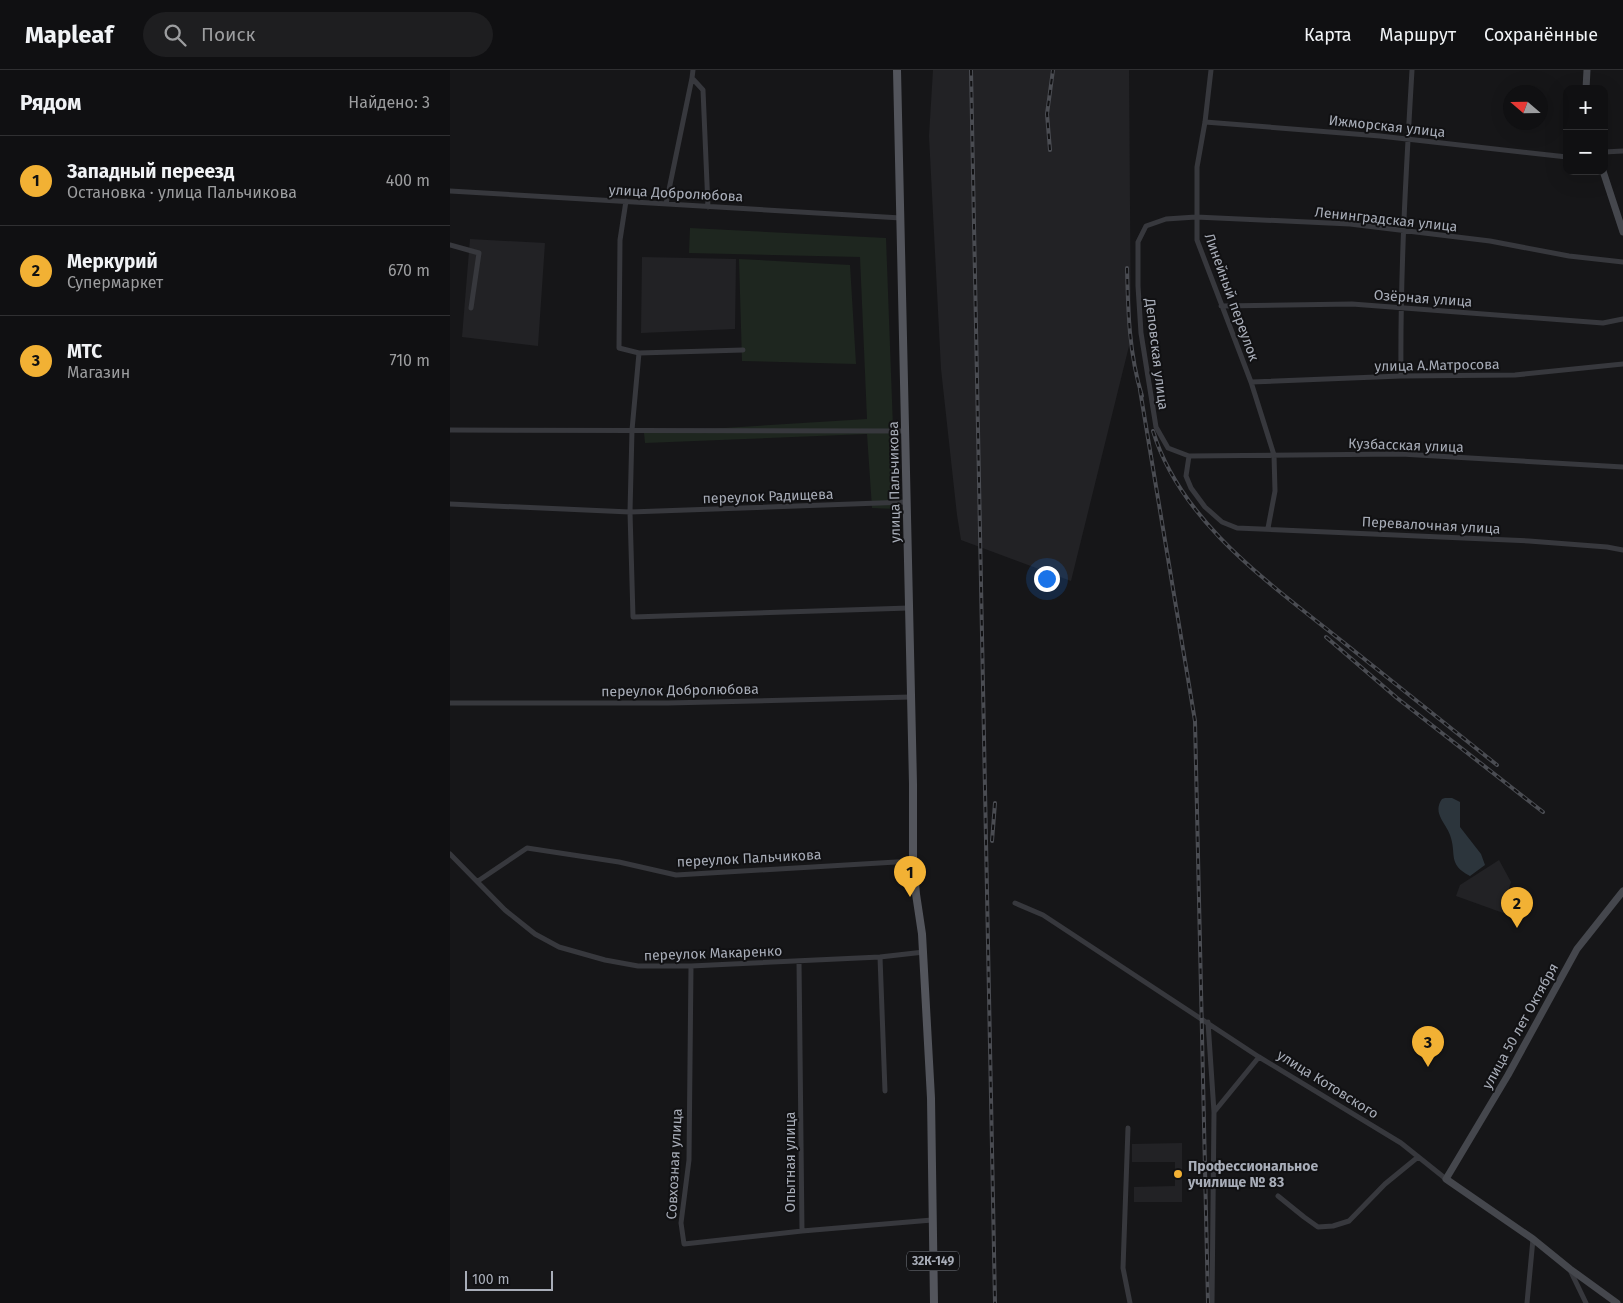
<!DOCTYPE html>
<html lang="ru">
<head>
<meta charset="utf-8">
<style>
	:root { --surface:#101012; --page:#1e1e20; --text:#f1f3f6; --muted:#9c9d9f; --line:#303032; --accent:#f2b134 }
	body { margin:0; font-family:"Fira Sans",sans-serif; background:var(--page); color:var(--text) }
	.controls { position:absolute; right:15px; top:15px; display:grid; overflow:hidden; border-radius:10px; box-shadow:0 5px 20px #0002 }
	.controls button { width:45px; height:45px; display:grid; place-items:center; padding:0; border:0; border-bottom:1px solid var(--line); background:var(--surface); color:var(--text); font:25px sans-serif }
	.compass { position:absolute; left:1053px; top:15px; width:45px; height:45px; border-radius:50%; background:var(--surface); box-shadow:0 5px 20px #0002; rotate:290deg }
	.scale { position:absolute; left:15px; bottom:12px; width:88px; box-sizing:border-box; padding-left:5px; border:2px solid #a8adb8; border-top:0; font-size:14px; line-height:18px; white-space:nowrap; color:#a8adb8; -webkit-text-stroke:4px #111113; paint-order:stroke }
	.you { position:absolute; left:596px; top:508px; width:18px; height:18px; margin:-12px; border:4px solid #fff; border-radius:50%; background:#1a73e8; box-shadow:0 0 0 8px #1a73e833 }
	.badge { display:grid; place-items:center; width:32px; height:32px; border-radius:50%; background:var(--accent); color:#111; font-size:16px; font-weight:700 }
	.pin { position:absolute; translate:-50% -41px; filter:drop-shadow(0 1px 2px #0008) }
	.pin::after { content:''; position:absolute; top:26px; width:18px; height:15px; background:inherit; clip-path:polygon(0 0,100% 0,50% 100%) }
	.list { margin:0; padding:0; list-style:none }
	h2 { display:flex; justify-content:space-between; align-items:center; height:65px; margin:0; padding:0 20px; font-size:21px }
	h2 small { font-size:16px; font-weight:400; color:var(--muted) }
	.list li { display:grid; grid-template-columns:32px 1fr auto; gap:15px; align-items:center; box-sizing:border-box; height:90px; padding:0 20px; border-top:1px solid var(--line) }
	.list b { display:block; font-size:19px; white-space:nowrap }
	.list p { margin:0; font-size:16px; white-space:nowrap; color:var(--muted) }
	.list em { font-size:16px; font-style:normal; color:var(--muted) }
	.icon { flex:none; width:28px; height:28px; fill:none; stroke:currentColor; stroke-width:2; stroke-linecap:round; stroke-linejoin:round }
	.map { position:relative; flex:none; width:1173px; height:1233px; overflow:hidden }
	header { display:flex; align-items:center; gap:30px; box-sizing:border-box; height:70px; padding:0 25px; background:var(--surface); border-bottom:1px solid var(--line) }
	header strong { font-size:24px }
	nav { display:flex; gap:28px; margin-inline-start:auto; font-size:18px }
	.search { width:350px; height:45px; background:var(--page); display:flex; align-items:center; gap:12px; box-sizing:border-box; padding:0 18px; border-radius:28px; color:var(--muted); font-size:19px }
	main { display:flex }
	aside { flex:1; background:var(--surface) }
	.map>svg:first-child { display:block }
</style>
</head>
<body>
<header>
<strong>Mapleaf</strong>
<div class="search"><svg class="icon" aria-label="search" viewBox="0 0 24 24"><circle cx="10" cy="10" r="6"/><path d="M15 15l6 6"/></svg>Поиск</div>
<nav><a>Карта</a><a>Маршрут</a><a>Сохранённые</a></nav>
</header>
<main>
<aside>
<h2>Рядом<small>Найдено: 3</small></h2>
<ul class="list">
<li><span class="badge">1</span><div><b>Западный переезд</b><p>Остановка · улица Пальчикова</p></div><em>400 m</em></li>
<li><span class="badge">2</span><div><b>Меркурий</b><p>Супермаркет</p></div><em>670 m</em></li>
<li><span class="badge">3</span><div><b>МТС</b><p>Магазин</p></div><em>710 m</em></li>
</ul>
</aside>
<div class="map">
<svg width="1173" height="1233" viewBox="0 0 1173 1233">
	<rect width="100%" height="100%" fill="#161618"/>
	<path fill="#222225" d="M483,0h196l2,268 -60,243 -110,-41 -4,-25 -16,-146 -12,-233z
		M20,169l75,4 -7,103 -76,-9z
		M192,187l94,2 -1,70 -94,4z
		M1049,790l12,22 -5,17 5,3 -5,12 -50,-18 4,-11z
		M732,1073v59h-48v-15l41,-1v-24h-43v-18z"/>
	<path fill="#1e261f" d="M240,158l196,10 10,271 -24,-1 -5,-74 -222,9 -1,-10 223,-14 -7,-162 -171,-4z
		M289,189l111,6 6,99 -114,-3z"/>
	<path fill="#2c353c" d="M995,728h7l8,4v25l21,27 4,11 -15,11c-23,-12 -13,-22 -20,-41 -4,-12 -18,-22 -8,-36z"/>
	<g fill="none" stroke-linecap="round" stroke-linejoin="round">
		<path stroke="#37383d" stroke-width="5" d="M243,0l-1,8 11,12 5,117
			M761,0l-6,52 -8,45v73l54,142 23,73 1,36 -7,37
			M755,52l175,14 187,21
			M1154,82l19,-1
			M0,121l451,27
			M176,131l-6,39 -1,108 20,5 -7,77 -2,82 3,105 276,-9
			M216,134l26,-126
			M0,175l29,8 -8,55
			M1173,192l-54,-6 -79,-15 -140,-17 -154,-7 -30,2 -20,7 -8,16v44l3,47 15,94 12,21 21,8 -3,20 5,12 14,19 17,15 15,6 292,13 78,6 16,3
			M771,236l131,-2 251,19 20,-4
			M189,283l104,-3
			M951,306c-1,-102 5,-204 11,-306
			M801,312l150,-6 114,-1 108,-11
			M0,360l455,1
			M739,386l212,-2 222,13
			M0,434l180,8 277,-10
			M0,633h218l243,-6
			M0,784l55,56 30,24 24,13 46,13 33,6h53l189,-9 44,-5
			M28,811l49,-33 92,14 57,13 237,-14
			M565,833l28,12 216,142 142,86 45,36
			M430,887l5,134
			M349,891l3,270 130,-11
			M241,896l-2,194 -8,63 3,21 118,-13
			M758,952l6,90 -2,191
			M764,1042l45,-55
			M678,1058l-5,140 7,35
			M828,1126l26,21 14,10 15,-1 16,-5 36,-37 33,-27
			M1120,1200l16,33
			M1077,1233l6,-64"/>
		<path stroke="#45474d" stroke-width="7" d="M1136,19l1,-19
			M1153,101l20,61
			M1167,1233l-47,-34 -37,-30 -87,-60 62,-104 69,-126 46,-58"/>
		<path stroke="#53555c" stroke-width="8" d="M447,0l16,714v77l3,33 6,40 9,164 3,205"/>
		<g stroke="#4a4c52" stroke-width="4">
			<path id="rail" d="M521,0l24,1233
				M600,80l-3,-36 6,-44
				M677,198c1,43 2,86 15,128
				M690,320l55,331 13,582
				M703,361c28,92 119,154 190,211 51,41 103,82 154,123
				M876,567l71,61 146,114
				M542,771l3,-38"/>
		</g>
		<use href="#rail" stroke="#111113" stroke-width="2" stroke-dasharray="5.5" stroke-linecap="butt"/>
	</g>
	<circle fill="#f2b134" stroke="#111113" stroke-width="2" cx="728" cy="1104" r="5"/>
	<g text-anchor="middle" stroke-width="4" stroke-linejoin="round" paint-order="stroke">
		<rect fill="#111113" stroke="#7b7e86" stroke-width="1" x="457" y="1181.5" width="52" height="19" rx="4"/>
		<g font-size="12" font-weight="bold" fill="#a8adb8">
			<text x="483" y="1195">32К-149</text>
		</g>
		<g font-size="14" fill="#a8adb8" stroke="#111113">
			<text transform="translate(937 56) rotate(6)" y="5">Ижморская улица</text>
			<text transform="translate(226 123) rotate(3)" y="5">улица Добролюбова</text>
			<text transform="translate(936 149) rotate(6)" y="5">Ленинградская улица</text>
			<text transform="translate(782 227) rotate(70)" y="5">Линейный переулок</text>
			<text transform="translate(973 228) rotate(4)" y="5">Озёрная улица</text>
			<text transform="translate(707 284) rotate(83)" y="5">Деповская улица</text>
			<text transform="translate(987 295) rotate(-1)" y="5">улица А.Матросова</text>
			<text transform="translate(956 375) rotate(2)" y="5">Кузбасская улица</text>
			<text transform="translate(444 412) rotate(-91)" y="5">улица Пальчикова</text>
			<text transform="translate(318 426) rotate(-2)" y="5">переулок Радищева</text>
			<text transform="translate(981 455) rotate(3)" y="5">Перевалочная улица</text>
			<text transform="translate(230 620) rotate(-1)" y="5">переулок Добролюбова</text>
			<text transform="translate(299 788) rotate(-3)" y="5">переулок Пальчикова</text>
			<text transform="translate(263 883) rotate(-2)" y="5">переулок Макаренко</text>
			<text transform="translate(1070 956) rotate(-61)" y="5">улица 50 лет Октября</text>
			<text transform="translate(878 1014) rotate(32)" y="5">улица Котовского</text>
			<text transform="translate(340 1092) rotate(-90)" y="5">Опытная улица</text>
			<text transform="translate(224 1094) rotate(-87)" y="5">Совхозная улица</text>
		</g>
		<g font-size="14" font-weight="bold" fill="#a8adb8" stroke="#111113" text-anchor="start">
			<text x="738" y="1101">Профессиональное<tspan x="738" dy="16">училище № 83</tspan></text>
		</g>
	</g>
</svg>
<div class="controls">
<button>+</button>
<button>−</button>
</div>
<svg class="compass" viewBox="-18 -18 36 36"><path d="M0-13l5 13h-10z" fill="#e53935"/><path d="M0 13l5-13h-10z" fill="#9c9d9f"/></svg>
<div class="scale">100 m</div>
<div class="you"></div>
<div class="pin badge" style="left:460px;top:827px">1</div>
<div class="pin badge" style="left:1067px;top:858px">2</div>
<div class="pin badge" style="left:978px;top:997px">3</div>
</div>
</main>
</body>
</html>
